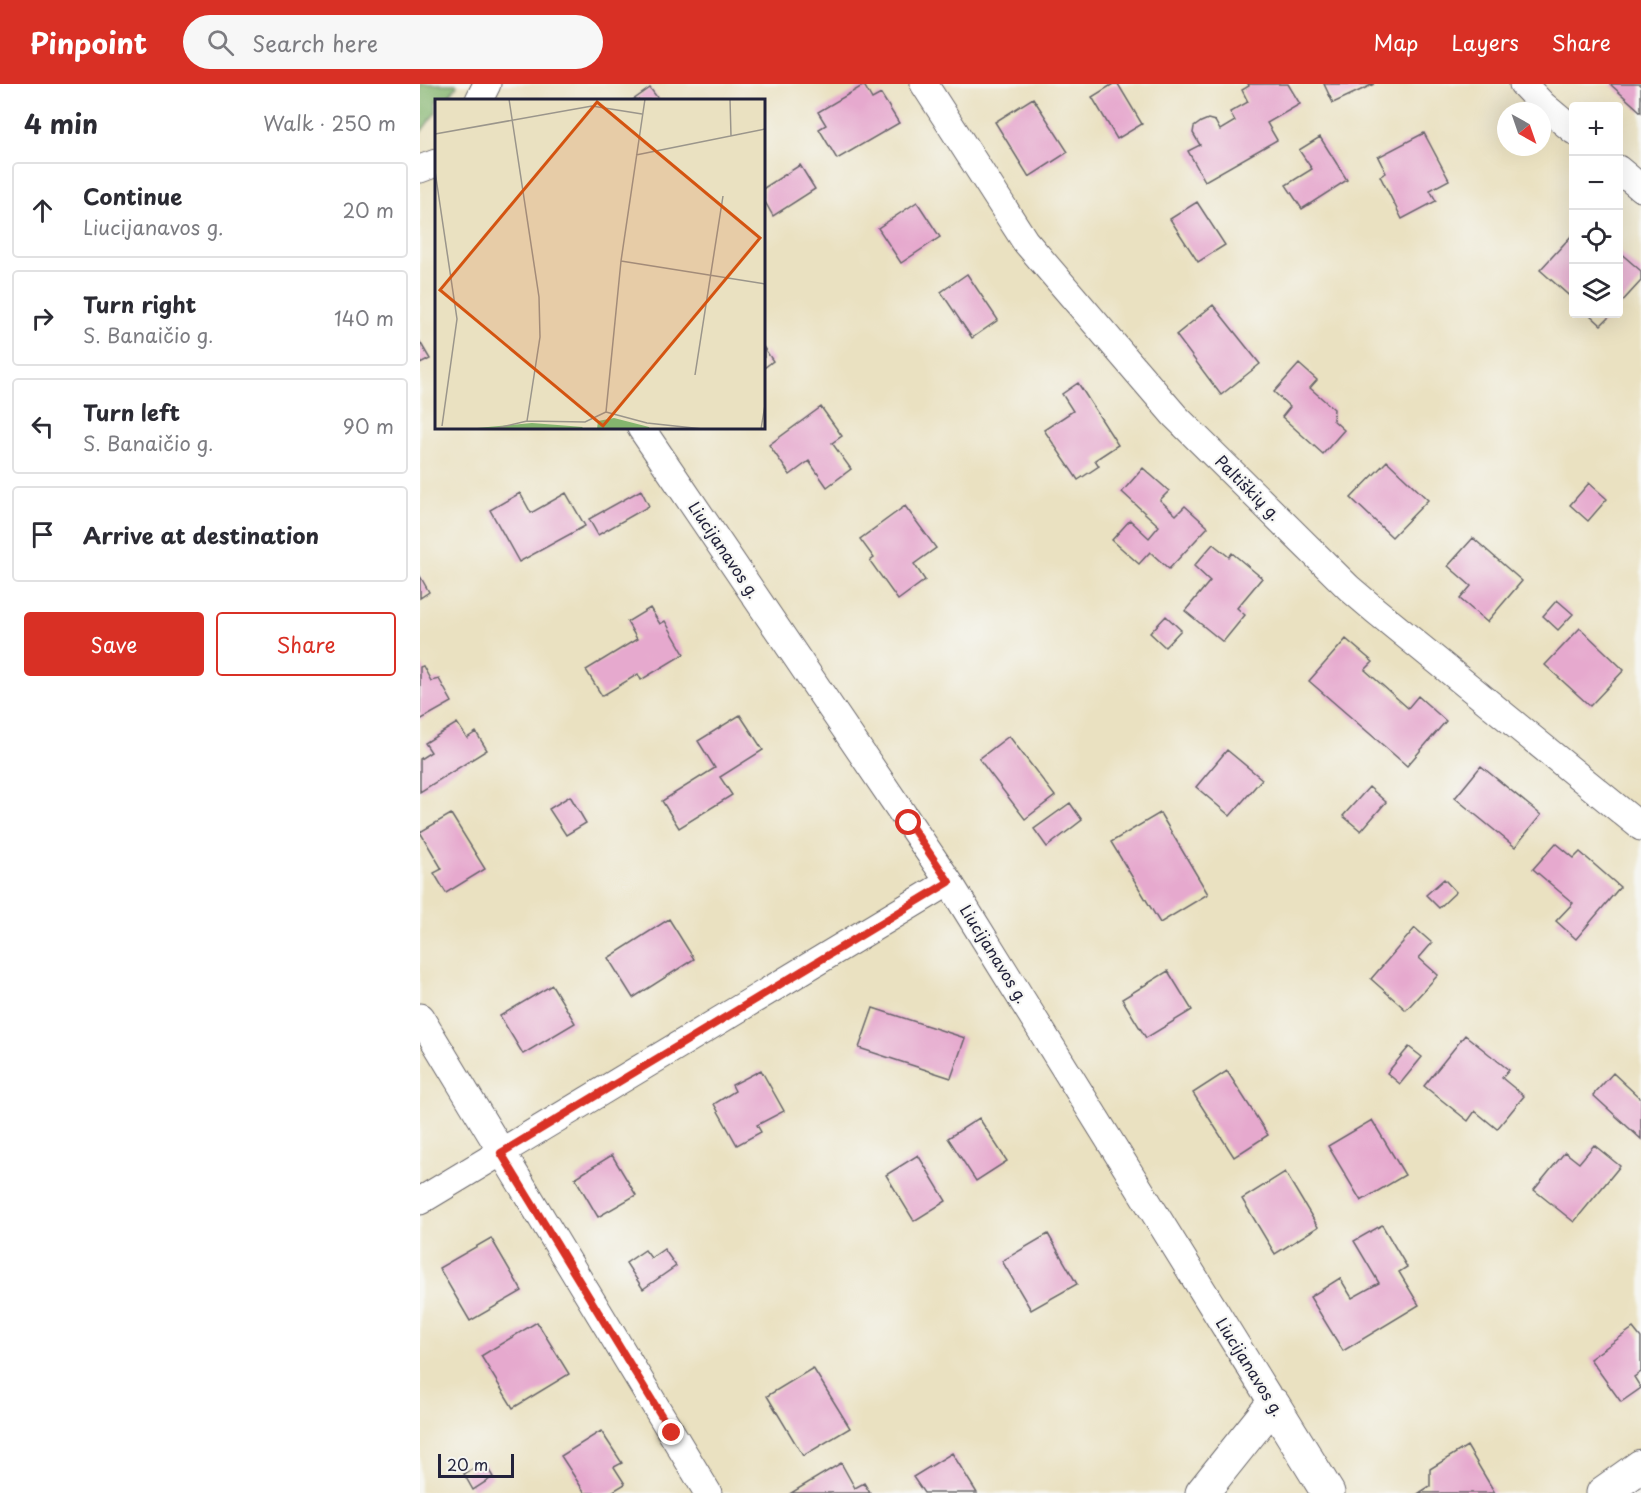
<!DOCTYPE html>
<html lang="en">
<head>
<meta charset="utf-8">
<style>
	:root { --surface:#fff; --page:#f7f7f7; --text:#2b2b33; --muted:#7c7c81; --line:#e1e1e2; --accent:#d93025 }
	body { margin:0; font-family:"Playpen Sans",sans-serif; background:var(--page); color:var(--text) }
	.controls { position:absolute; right:18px; top:18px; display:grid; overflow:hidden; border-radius:6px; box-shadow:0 6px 24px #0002 }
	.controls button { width:54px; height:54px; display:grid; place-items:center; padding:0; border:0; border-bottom:2px solid var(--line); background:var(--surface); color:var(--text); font:30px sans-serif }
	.compass { position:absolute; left:1077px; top:18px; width:54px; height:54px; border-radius:50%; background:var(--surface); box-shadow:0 6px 24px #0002; rotate:140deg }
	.scale { position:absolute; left:18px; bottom:15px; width:76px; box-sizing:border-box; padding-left:6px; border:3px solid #22223b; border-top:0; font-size:16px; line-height:21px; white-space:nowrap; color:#22223b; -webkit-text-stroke:4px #f6f6f2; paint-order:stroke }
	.stop { position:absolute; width:18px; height:18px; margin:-14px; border:4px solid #d93025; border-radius:50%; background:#fff }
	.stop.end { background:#d93025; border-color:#fff; box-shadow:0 2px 6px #0008 }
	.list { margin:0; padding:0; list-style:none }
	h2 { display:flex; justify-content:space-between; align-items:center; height:78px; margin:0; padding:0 24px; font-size:26px }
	h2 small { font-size:20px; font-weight:400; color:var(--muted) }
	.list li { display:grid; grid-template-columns:39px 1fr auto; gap:18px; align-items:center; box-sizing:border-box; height:96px; margin:0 12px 12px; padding:0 12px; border:2px solid var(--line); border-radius:6px }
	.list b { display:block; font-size:22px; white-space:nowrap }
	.list p { margin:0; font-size:20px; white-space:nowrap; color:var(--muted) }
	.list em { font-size:20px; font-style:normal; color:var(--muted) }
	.actions { display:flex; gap:12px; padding:18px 24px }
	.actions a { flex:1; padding:14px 0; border:2px solid var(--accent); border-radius:6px; text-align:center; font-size:21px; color:var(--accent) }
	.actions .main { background:var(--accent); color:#fff }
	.icon { flex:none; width:33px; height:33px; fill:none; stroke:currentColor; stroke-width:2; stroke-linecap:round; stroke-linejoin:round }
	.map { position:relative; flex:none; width:1221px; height:1409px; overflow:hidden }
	header { display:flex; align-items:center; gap:36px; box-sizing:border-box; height:84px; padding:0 30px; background:var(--accent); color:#fff }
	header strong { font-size:28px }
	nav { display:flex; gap:33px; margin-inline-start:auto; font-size:21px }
	.search { width:420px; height:54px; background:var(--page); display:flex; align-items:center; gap:15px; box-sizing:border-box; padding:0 21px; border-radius:33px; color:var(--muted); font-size:22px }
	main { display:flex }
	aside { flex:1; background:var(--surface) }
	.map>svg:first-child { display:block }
</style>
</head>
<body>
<header>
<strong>Pinpoint</strong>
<div class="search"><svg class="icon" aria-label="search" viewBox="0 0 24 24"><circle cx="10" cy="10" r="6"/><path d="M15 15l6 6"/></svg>Search here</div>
<nav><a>Map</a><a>Layers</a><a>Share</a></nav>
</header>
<main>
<aside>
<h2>4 min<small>Walk · 250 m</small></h2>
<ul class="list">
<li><svg class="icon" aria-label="ahead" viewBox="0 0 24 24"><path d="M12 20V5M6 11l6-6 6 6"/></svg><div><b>Continue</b><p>Liucijanavos g.</p></div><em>20 m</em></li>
<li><svg class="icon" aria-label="right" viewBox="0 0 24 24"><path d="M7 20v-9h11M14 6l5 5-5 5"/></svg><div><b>Turn right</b><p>S. Banaičio g.</p></div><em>140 m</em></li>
<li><svg class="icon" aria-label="left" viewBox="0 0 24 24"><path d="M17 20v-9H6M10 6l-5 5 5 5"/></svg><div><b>Turn left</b><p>S. Banaičio g.</p></div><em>90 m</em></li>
<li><svg class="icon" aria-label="arrive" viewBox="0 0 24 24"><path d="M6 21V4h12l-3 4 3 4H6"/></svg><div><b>Arrive at destination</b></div></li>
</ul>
<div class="actions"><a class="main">Save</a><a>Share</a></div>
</aside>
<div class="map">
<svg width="1221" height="1409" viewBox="0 0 1221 1409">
	<rect width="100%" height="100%" fill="#f6f6f2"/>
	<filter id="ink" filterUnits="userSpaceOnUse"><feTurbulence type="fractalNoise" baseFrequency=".0167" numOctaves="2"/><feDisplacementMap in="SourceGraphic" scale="12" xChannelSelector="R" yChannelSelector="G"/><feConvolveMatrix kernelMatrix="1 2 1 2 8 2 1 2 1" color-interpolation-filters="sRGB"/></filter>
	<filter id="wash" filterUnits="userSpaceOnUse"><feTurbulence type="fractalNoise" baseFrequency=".008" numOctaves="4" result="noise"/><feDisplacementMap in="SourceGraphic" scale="24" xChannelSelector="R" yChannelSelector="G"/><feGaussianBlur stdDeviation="1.35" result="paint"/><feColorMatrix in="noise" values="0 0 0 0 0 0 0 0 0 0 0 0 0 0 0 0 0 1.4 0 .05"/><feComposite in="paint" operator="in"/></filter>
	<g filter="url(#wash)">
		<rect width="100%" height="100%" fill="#eae1c1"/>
		<path fill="#84b56e" stroke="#536c54" stroke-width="1.5" d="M0,0h36l1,2 -11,14h-10v12l-16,21z"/>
		<g id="blocks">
			<path fill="#e6a9ce" d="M693,0h5l24,40 -25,15 -25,-42z
				M828,0h40l12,20 -33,19 10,17 -72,41 -17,-30 12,-6 -7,-12 1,-6 7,-5 7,-3 7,2 5,9 15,-9 -5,-9 18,-10 -6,-12 7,-4z
				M904,0h50l-41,19z
				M1190,0h31v28z
				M444,1l8,14 9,-5 18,29 -62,36 -18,-30 7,-4 -8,-13z
				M230,4l9,12h-26z
				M613,14l35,54 -39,25 -34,-55z
				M1004,49l25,47 -19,10 6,11 -34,18 -22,-43 6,-3 -8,-16z
				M900,53l27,43 -45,29 -16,-24 26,-16 -13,-19z
				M380,81l15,24 -42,27 -9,-16v-12z
				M497,118l23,35 -39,26 -23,-35z
				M777,118l28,43 -27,17 -28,-43z
				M1154,149v67l-34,-30z
				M1198,167l23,20v10l-23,25z
				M547,190l31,46 -26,18 -31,-46z
				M793,221l47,59 -39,31 -45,-60z
				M1169,230h23l-11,11z
				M0,258l10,17 -10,5z
				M344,264l9,13 -9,7z
				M879,280l18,16 -7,8 24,21 -1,11 11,10 -21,24 -41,-37 8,-10 -16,-15z
				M658,299l40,62 -23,15 4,6 -21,14 -34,-50 29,-19 -11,-17z
				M401,323l21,29 -10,7 19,26 -24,18 -18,-26 -19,14 -21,-30z
				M967,377l41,39 -36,37 -41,-39z
				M723,384l26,23 -9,9 16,15 9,-9 23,21 -39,42 -19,-17 -11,12 -27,-24 18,-20 19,18 10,-12 -37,-34z
				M1169,399l18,16 -19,22 -18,-16z
				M221,406l8,16 -51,29 -9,-16z
				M100,409l11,20 35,-20 19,33 -66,36 -29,-52z
				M485,422l31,42 -22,16 11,16 -27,20 -28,-39 4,-3 -14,-19z
				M1053,454l49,43 -35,41 -27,-23 11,-13 -23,-20z
				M793,460l16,13 3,-4 30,25 -25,30 8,7 -22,27 -38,-31 25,-30 -16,-15z
				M0,492l9,16 -9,6z
				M1137,516l16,14 -15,16 -15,-14z
				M230,524l10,16 5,-3 19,33 -43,26 -3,-6 -36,22 -16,-26 51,-31 -10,-17z
				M746,532l15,14 -16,17 -15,-14z
				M1160,544l44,42 -34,36 -45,-41z
				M926,555l27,23 -8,8 43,38 10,-12 28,25 -39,45 -98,-85z
				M3,582l8,15 8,-2 13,23 -32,18v-53z
				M320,631l23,35 -43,27 12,18 -53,33 -17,-27 53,-33 -17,-27z
				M37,639l10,15 9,-6 11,18 -67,42v-33l11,-7 -6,-9z
				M589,652l46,60 -30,23 -46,-60z
				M807,666l35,29 -32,37 -34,-29z
				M1061,682l60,49 -26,32 -60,-49z
				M949,703l17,15 -25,29 -18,-15z
				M150,712l16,27 -20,12 -17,-26z
				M650,719l12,17 -35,27 -13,-18z
				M740,729l48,81 -48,29 -49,-81z
				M31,730l34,55 -39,24 -12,-20 8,-4 -22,-37z
				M1136,759l18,15 6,-6 40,35 -44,52 -20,-18 17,-18 -40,-34z
				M1024,795l12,13 -17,16 -13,-13z
				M249,835l25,40 -61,39 -25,-40z
				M995,844l17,15 -13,15 19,17 -32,35 -35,-31z
				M748,887l24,39 -46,28 -24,-39z
				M132,901l23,38 -52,31 -23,-38z
				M453,924l92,30 -14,40 -92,-30z
				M1045,951l44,35 -7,8 22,18 -27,33 -22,-18 -7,10 -44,-35z
				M989,963l13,10 -22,27 -13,-11z
				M341,986l23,41 -27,14 4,7 -24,13 -23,-41 21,-13 -3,-6z
				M807,987l41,64 -34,22 -41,-64z
				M1193,989l28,26v40l-48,-44z
				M559,1034l28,43 -31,20 -28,-43z
				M952,1036l33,55 -44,26 -33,-55z
				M1174,1061l26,21 -46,56 -40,-32 31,-38 14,11z
				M192,1071l24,40 -38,22 -23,-39z
				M498,1071l28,46 -32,20 -28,-46z
				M865,1088l33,55 -43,27 -33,-55z
				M962,1141l25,42 -8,5 20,33 -76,46 -33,-54 30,-19 12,20 27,-15 -25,-42z
				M628,1150l29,50 -46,26 -29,-49z
				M71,1154l31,53 -52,30 -31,-53z
				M244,1165l12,17 -33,23 -17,-26 19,-13 6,8z
				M117,1238l32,52 -56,34 -32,-52z
				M1213,1244l8,10v34l-7,5 7,11 -20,14 -31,-43z
				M393,1284l37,60 -47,28 -36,-60z
				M181,1347l21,32 -8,4 11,17 -15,9h-25l-24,-37z
				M1047,1362l28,47h-76l11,-7v-17z
				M532,1369l25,40h-53l-11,-16z
				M64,1378l9,15 -20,13 -9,-16z
				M421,1379l14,25 9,-5 6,10h-79z"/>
		</g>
	</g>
	<g filter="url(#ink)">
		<use href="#blocks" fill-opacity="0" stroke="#68656a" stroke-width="1.5"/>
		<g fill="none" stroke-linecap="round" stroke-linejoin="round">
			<g stroke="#68656a" stroke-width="29">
				<path id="minor" d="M504,0l101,157 150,175 174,172 27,23 265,216
					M1103,0l20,21 31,26
					M59,16l8,-16
					M0,85l16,-6
					M1198,85l23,19
					M221,344l308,454 324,522
					M0,933l288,476
					M0,1117l529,-319"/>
			</g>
			<g stroke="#68656a" stroke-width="35">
				<path id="tertiary" d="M782,1409l71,-89 55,89
					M1183,1409l38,-27"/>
			</g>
			<use href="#minor" stroke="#fff" stroke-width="27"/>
			<use href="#tertiary" stroke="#fff" stroke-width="33"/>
		</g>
	</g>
	<g fill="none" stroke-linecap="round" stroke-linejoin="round" filter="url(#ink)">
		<path stroke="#d93025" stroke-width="8" d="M252,1349l-171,-280 448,-271 -40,-59"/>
	</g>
	<g text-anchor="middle" stroke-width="4.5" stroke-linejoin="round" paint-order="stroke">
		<g font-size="16" fill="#22223b" stroke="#f6f6f2">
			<text transform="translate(828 404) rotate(45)" y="6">Paltiškių g.</text>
			<text transform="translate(304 466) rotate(56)" y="6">Liucijanavos g.</text>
			<text transform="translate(574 870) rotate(58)" y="6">Liucijanavos g.</text>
			<text transform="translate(830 1283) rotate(58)" y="6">Liucijanavos g.</text>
		</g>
	</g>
	<g transform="translate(15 15)">
		<rect width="330" height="330" fill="#eae1c1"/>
		<path d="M179,319l35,9 1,2h-53l1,-8zM97,324l51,4 -2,2h-115z" fill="#84b56e"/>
		<path fill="none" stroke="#9a958b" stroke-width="1.5" d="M74,0l30,198 1,40 -13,84M295,0l1,37M0,35l157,-28 50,8M201,56l129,-26M0,72l22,148 -15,107M186,162l144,23M260,276l28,-179M171,313l41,11 56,6M58,330l34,-8 58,1 21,-10 15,-151 24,-162M326,330l4,-24"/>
		<path fill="#d45411" fill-opacity="0.15" stroke="#d45411" stroke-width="3" d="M162,3l163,136 -157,188 -163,-136z"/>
		<rect width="330" height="330" fill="none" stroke="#22223b" stroke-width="3"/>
	</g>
</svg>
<div class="controls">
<button>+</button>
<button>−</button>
<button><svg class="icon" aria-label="locate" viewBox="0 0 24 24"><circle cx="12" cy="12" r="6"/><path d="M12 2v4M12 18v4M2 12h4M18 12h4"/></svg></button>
<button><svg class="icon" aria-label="layers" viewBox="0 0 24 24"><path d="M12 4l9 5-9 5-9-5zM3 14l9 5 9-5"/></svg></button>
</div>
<svg class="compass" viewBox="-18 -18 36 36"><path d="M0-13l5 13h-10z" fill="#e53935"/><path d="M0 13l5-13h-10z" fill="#7c7c81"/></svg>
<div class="scale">20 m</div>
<div class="stop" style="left:489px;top:739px"></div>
<div class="stop end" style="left:252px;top:1349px"></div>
</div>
</main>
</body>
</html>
